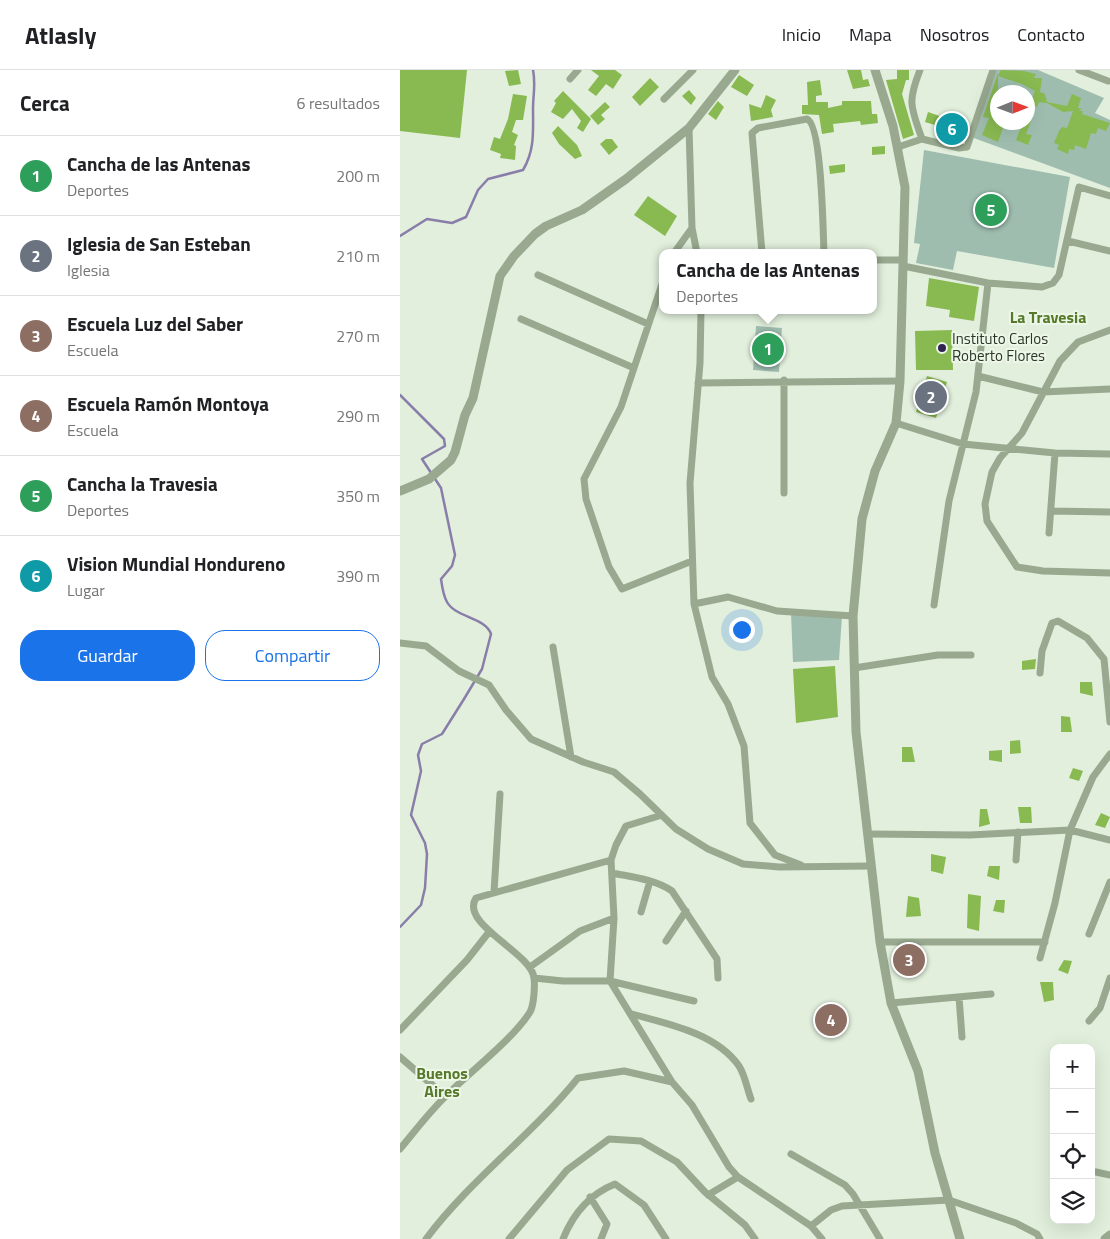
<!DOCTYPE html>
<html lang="es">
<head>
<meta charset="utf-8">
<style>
	:root { --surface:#fff; --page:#f6f6f6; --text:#202124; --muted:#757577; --line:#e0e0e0; --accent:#1a73e8 }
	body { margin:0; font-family:"Titillium Web",sans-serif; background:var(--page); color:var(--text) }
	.controls { position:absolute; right:15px; bottom:15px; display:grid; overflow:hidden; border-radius:10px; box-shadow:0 5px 20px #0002 }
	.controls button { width:45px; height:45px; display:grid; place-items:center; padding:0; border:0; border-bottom:1px solid var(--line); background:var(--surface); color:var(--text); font:25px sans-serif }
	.compass { position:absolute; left:590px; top:15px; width:45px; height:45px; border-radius:50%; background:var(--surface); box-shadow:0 5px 20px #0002; rotate:89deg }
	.you { position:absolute; left:341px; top:559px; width:18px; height:18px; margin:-12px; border:4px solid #fff; border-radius:50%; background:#1a73e8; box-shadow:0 0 0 8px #1a73e833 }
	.badge { display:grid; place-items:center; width:32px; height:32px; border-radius:50%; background:var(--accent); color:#fff; font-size:16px; font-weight:700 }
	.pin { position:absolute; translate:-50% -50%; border:2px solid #fff; box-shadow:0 1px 5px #0006 }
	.popup { position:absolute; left:259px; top:179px; width:218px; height:65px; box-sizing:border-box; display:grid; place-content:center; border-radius:10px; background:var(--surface); filter:drop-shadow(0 1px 4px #0005); font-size:16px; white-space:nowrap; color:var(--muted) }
	.popup b { font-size:19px; color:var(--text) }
	.popup::after { content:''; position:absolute; left:50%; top:100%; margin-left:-10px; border:10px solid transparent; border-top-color:var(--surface) }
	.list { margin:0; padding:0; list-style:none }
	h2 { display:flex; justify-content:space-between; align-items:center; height:65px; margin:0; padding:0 20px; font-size:21px }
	h2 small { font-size:16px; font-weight:400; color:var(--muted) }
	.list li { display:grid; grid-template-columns:32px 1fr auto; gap:15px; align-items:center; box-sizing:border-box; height:80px; padding:0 20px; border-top:1px solid var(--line) }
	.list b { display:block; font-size:19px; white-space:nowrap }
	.list p { margin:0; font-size:16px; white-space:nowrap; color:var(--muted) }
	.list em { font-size:16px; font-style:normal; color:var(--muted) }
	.actions { display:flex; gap:10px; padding:15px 20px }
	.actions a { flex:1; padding:11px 0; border:1px solid var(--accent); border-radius:20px; text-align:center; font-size:18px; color:var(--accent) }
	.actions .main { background:var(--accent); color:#fff }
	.icon { flex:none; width:28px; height:28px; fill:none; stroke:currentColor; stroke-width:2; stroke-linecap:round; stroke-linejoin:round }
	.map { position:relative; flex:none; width:710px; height:1169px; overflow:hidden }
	header { display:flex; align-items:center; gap:30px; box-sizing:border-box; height:70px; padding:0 25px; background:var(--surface); border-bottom:1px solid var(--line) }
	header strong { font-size:24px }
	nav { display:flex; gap:28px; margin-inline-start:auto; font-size:18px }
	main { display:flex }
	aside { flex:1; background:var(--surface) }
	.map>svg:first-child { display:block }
</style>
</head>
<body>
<header>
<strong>Atlasly</strong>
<nav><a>Inicio</a><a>Mapa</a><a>Nosotros</a><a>Contacto</a></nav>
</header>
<main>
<aside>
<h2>Cerca<small>6 resultados</small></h2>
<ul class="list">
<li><span class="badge" style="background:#2e9e5b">1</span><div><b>Cancha de las Antenas</b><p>Deportes</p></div><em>200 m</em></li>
<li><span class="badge" style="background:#6b7280">2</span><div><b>Iglesia de San Esteban</b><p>Iglesia</p></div><em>210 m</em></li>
<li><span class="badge" style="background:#8d6e63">3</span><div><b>Escuela Luz del Saber</b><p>Escuela</p></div><em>270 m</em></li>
<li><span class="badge" style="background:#8d6e63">4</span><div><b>Escuela Ramón Montoya</b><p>Escuela</p></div><em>290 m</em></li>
<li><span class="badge" style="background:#2e9e5b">5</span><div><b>Cancha la Travesia</b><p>Deportes</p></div><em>350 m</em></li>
<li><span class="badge" style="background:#0f9aa8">6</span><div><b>Vision Mundial Hondureno</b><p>Lugar</p></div><em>390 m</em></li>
</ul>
<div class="actions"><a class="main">Guardar</a><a>Compartir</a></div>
</aside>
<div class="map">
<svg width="710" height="1169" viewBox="0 0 710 1169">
	<rect width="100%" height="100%" fill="#e1efdc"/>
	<path fill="#9ebdaf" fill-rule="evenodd" d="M594,0h44l66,28 -9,15 15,7v68l-139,-51zM598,22h30v30h-30z
		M524,80l146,27 -16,91 -97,-17 -4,19 -37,-7 4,-19 -6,-1z
		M356,256l26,2 -3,44 -26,-2z
		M391,543l51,3 -3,44 -46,2z"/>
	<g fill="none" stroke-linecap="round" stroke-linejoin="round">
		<path stroke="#897ea9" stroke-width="2.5" d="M0,166l27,-17 25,4 14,-6 12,-27 10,-11 35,-9c12,-20 10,-39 10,-61 0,-14 3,-25 0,-39
			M0,325l44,44 1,7 -23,13 19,29 14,67 -3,11 -11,13c1,7 2,16 6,23 9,16 38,15 44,32l-9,35 -18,30 -22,35 -20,10 -4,11 3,16 -10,44 14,28 2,11 -2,34 -4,17 -21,22"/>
	</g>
	<path fill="#89b951" d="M0,0h67l-7,68 -60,-7z
		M118,0l3,14 -12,2 -4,-15z
		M191,0h24l7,5 -9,14 -7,-5 -10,12 -8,-6 11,-14z
		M447,0h14l2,10 5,-1 2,7 -17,3z
		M497,0h12v10h-3l-4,14 12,41 -11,4 -17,-59 11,-1z
		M601,0l23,1 12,3 -2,4h8l-2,14 5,2 2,8 20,4 5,-12 9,4 -3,10 4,1 -3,2h4l-1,3 28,9 -4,8 -8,-3 -2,6 -5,-1 -5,16 -11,-4 -1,5 -5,-1 -1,5 -11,-5 2,-4 -5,-2 5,-12 3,-4 5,1 6,-17 -10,1 -16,-9 -8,-1 -2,5 -7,-3 5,-13 -13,-7 -24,-8z
		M598,3v49h7l-7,20 -16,-7 7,-17 -6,-1z
		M339,5l15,10 -7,11 -16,-9z
		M250,8l9,9 -19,19 -8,-9z
		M420,10l2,15 -6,1v6h12v6l14,-3v-4h29l1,13h5l1,9 -17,2 -1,-4 -27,3 1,8 -12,2 -3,-19 -17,-1v-9h6l-1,-23z
		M289,20l7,8 -5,7 -9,-9z
		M163,21l28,28 -8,13 -6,-4 4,-7 -9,-12 -9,10 -12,-7 5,-9 -2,-2z
		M113,24l14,2 -4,24h-7l-4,12 6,3 -4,10 2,1 -1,14 -15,-2 1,-4 -11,-4 4,-13 6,2 8,-20z
		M366,25l10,5 -5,10 2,7 -22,4 -2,-17 12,4z
		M318,31l6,6 -8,13 -8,-6z
		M205,32l5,5 -9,8 4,4 -7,6 -8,-9z
		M528,42l40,14 -5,15 -27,-9 2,-6 -13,-4z
		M628,44l5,2 -7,18 6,1 -4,10 -12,-5 7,-18h5z
		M158,56l19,19 5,11 -7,3 -16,-15 -7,-11z
		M206,69h6l6,8 -9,8 -9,-11z
		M485,76v8l-13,1v-8z
		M445,94v8l-15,2 -1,-8z
		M248,126l29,20 -12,20 -31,-21z
		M529,208l50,9 -5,34 -25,-4 1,-7 -24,-4z
		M552,260l1,40h-37l-1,-39z
		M527,306l20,6 -11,36 -20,-6z
		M636,589l-1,10 -13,1v-9z
		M435,596l3,51 -42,6 -3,-54z
		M680,612h12l1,14 -13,-3z
		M661,646l9,1 2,15h-11z
		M620,670l1,13 -11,1v-13z
		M502,677h10l3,15h-13z
		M602,680v12l-13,-2v-9z
		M673,698l10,3 -4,10 -10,-3z
		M618,737h13l1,16h-12z
		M580,739h7l3,15 -11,3z
		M701,743l9,4 -5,11 -10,-3z
		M531,784l15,3 -3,17 -12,-3z
		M589,796h11l-1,14 -12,-4z
		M568,824l13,2 -2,35 -12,-3z
		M508,826l11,2 2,18 -15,1z
		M596,830h9l-1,13 -11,-2z
		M664,890l8,1 -4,13 -10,-4z
		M640,912h13l1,18 -10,2z"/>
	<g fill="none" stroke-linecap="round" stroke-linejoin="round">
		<path stroke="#98a990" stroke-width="7" d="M679,0l29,11
			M170,9l8,-9
			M264,29l29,-29
			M289,58l3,100 5,25
			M522,69l37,9 8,-1 26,-77
			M498,77l24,-8c-11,-32 -15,-36 -2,-69
			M668,171l42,10
			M274,183l18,-25
			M362,183l-10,-120 6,-5 49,-9c15,6 16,114 17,134
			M473,190h30
			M503,196l85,17 54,4 11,-4 6,-8 20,-88 31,9
			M138,205l110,49
			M263,211l-42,126 -37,72 2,20 23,68 13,22 70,-28
			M301,240l-1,53 -10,120 4,121 18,73 16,27 16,42 6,77 25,32 26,10
			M121,249l113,49
			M710,260l-32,12 -18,19 -38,72 -22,25 -8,14 -7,32 2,17 30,46 26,4 67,2
			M578,306l65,16 67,-3
			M298,313l202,-2
			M496,353l67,21 92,9 55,1
			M384,423v-113
			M651,441l59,1
			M649,463l6,-80
			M294,534l34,-7 49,14 76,5
			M534,535l15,-104 27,-109 12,-109
			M0,573l26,3 33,25 30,14 17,25 25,29 52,23 31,10 26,22 36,35 32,20 35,15 36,3 92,-1
			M153,577l18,110
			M454,598l84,-13h33
			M640,603l2,-22 10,-28 6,-2 29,17 17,21 6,63
			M262,745l-36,11 -10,19 -5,15 3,58 -4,63 62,101
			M468,764l102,1 100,-5 40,10
			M616,790l2,-28
			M212,803c20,4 42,6 60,18l45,68 1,19
			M94,822l6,-98
			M241,842l9,-31
			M689,864l21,-52
			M266,871l20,-30
			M480,872h165
			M640,888l15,-55 15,-73 23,-53 17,-23
			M130,897l50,-36 34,-13
			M134,908l29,3h47l84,20
			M559,927l3,40
			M491,933l100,-9
			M232,944c36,10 84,19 107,52 6,9 8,23 12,33
			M689,951l11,-13 10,-30
			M0,960l67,-70 22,-28
			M0,987l45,39
			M0,1079c15,-18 30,-38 47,-54 23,-23 67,-57 83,-83 4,-7 5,-26 4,-34 -2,-25 -75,-54 -58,-80l135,-38
			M391,1084l54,31 8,9 27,45
			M696,1102l14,3
			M308,1125l30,-18
			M190,1127l17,27 -6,15
			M411,1156l20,-16 11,-4 107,-6 67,23 21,11 3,5
			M26,1169c44,-59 106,-104 152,-161l46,-7 48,11 20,23 37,62 9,10 73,49 11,13
			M109,1169l58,-69 42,-31 32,2 36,21 28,30 40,33 10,14
			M163,1169c10,-25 27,-45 52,-55l29,21 22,34"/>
		<path stroke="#98a990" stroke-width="9" d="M475,0l18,56 12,61 -5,194 -4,42 -21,48 -13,48 -9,97 3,116 24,210 11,61 27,68 17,82 25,86
			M0,421l29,-12 22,-19 4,-8 10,-37 8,-17 27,-122 14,-20 21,-22 11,-8 36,-16 44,-31 63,-51 46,-58
			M705,1169l5,-4"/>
	</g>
	<circle fill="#302251" stroke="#ecf7e8" stroke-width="2" cx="542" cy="278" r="5"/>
	<g text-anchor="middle" stroke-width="4" stroke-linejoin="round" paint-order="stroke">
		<g font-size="15" fill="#2e3428" stroke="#ecf7e8" text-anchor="start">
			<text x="552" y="274">Instituto Carlos<tspan x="552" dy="17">Roberto Flores</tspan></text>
		</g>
		<g font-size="16" font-weight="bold" fill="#567a2a" stroke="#ecf7e8">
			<text x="648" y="253">La Travesia</text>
			<text x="42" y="1009">Buenos<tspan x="42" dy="18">Aires</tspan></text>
		</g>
	</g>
</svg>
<div class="controls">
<button>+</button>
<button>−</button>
<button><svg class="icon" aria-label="locate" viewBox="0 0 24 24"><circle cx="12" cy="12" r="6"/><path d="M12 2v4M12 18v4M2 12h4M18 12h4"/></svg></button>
<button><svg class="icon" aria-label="layers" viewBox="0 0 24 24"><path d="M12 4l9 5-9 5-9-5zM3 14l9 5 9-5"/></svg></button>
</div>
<svg class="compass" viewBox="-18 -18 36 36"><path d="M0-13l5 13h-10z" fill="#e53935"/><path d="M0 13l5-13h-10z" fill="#757577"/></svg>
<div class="you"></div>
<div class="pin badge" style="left:368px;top:279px;background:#2e9e5b">1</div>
<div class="popup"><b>Cancha de las Antenas</b>Deportes</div>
<div class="pin badge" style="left:531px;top:327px;background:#6b7280">2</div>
<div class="pin badge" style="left:509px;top:890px;background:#8d6e63">3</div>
<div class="pin badge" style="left:431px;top:950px;background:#8d6e63">4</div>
<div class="pin badge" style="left:591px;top:140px;background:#2e9e5b">5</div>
<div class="pin badge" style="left:552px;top:59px;background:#0f9aa8">6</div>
</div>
</main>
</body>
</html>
